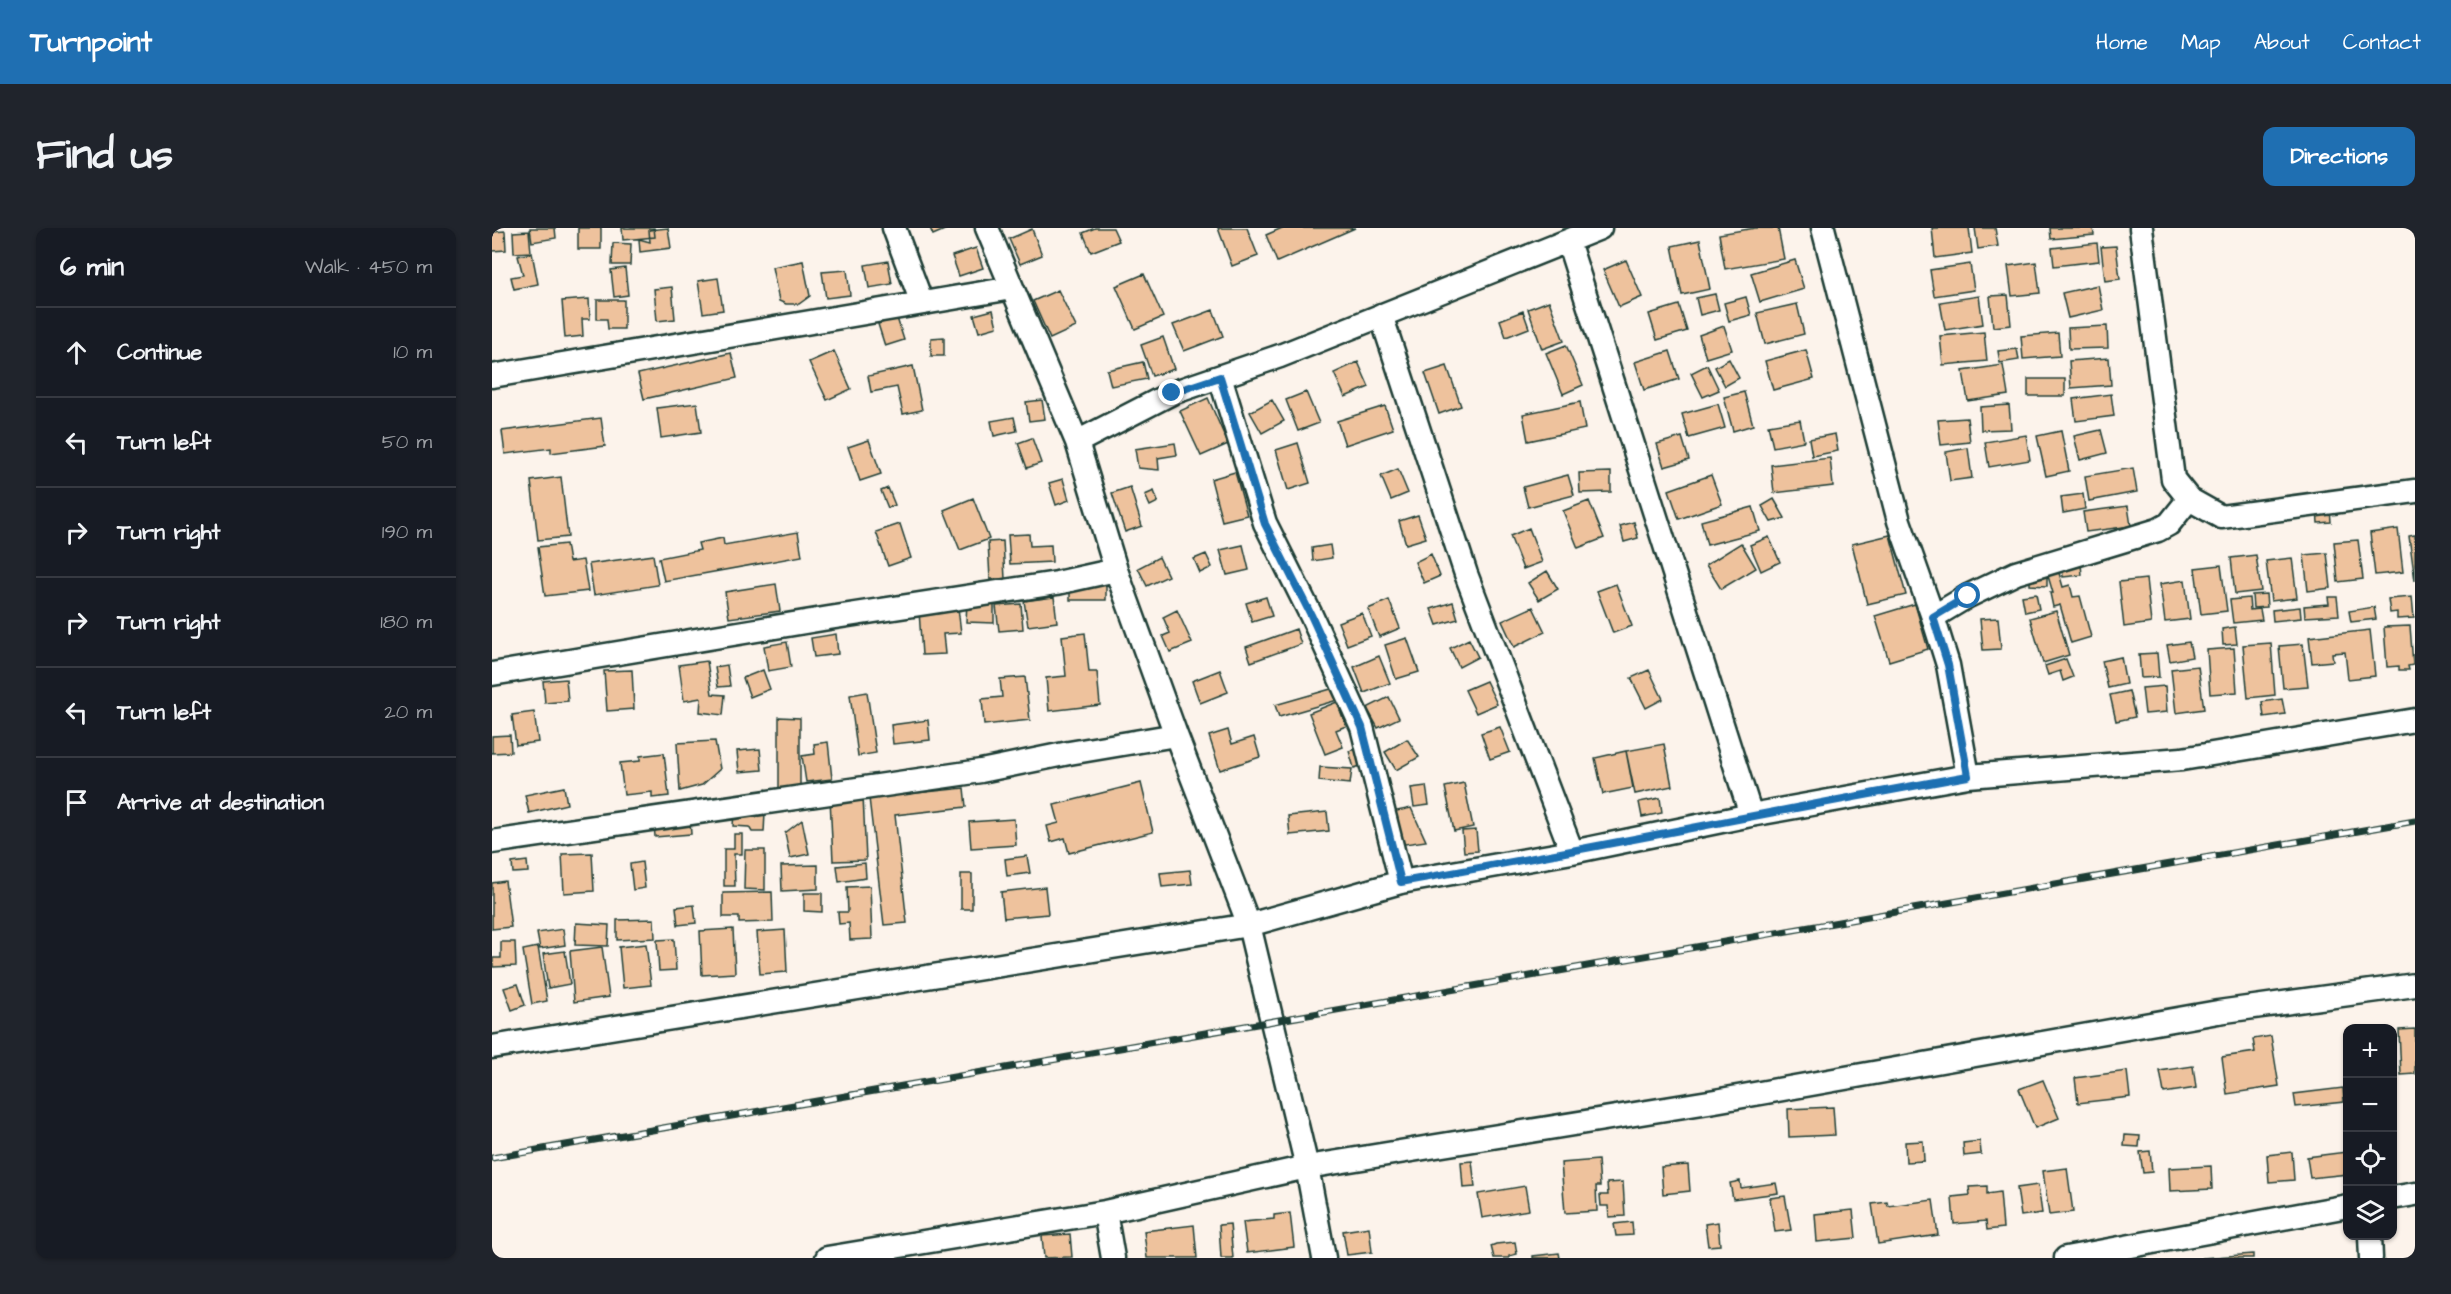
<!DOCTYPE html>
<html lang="en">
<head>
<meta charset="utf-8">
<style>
	:root { --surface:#171b24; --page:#20242c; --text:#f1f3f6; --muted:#9ea1a6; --line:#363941; --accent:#1f6fb2 }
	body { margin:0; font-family:"Architects Daughter",sans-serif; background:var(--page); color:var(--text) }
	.controls { position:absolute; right:18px; bottom:18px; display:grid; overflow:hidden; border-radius:12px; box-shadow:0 2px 4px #0004 }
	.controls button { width:54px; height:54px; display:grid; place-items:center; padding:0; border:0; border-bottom:2px solid var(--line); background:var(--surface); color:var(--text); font:30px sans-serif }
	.stop { position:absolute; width:18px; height:18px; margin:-14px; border:4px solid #1f6fb2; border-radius:50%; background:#fff }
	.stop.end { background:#1f6fb2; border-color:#fff; box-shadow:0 2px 6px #0008 }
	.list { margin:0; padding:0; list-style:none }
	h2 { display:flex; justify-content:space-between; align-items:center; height:78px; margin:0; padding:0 24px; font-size:26px }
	h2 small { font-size:20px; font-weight:400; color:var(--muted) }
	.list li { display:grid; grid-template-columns:39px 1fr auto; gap:18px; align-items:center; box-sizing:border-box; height:90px; padding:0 24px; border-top:2px solid var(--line) }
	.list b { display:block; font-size:22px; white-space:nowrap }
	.list em { font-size:20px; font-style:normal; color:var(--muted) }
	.icon { flex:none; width:33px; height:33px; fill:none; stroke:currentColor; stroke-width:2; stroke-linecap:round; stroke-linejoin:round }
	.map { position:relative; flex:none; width:1923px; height:1030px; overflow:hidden; border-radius:12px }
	header { display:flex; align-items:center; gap:36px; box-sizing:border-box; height:84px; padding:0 30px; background:var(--accent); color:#fff }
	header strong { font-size:28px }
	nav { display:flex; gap:33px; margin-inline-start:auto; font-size:21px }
	.intro { display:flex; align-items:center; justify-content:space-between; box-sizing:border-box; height:144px; padding:0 36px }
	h1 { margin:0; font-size:42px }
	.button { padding:15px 27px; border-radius:12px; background:var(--accent); color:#fff; font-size:21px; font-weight:700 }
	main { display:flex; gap:36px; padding:0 36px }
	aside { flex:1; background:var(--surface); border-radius:12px; box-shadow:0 2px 4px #0004 }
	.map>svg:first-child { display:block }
</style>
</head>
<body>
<header>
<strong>Turnpoint</strong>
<nav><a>Home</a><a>Map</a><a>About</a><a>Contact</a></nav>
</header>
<div class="intro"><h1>Find us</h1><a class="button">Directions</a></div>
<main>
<aside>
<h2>6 min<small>Walk · 450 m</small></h2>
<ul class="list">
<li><svg class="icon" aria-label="ahead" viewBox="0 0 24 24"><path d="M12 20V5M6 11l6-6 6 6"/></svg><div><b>Continue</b></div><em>10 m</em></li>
<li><svg class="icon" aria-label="left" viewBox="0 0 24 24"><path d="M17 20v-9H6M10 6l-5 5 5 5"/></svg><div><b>Turn left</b></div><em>50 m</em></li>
<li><svg class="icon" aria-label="right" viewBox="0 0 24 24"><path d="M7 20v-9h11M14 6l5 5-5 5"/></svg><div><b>Turn right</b></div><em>190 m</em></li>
<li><svg class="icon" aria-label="right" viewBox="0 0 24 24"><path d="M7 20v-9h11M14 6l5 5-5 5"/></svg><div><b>Turn right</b></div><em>180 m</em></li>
<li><svg class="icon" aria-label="left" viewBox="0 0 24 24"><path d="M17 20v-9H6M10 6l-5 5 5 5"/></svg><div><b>Turn left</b></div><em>20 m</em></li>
<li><svg class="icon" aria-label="arrive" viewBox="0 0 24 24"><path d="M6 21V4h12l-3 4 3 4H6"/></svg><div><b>Arrive at destination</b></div></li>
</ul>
</aside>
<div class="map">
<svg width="1923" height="1030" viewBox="0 0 1923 1030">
	<rect width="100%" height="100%" fill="#fcf3eb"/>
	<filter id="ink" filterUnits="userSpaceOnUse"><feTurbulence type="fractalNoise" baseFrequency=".0167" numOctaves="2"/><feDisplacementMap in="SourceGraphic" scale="12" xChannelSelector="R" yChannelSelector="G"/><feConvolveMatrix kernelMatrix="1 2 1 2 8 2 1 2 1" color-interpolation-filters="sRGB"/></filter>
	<g filter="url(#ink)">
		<path fill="#eec29d" stroke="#1f3d34" stroke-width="1.5" d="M38,0h25l1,10 -24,4z
			M86,0h23v21h-23z
			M130,0h32l1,9 -32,3z
			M176,0l3,20 -31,4 -1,-13 11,3 -1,-12z
			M438,0h19l-16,7z
			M603,0h18l6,13 -28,11 -8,-19z
			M726,0h29l11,28 -26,10z
			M790,0h73l-78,34 -11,-27z
			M1263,0h23l6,31 -59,10 -6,-35z
			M1440,0h37l3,25 -37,5z
			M1483,0h20l3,18 -20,3z
			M1558,0h43l1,7 -43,4z
			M540,1l10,26 -22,9 -11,-25z
			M13,3l1,19 -14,1v-19z
			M37,3l2,21 -17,1 -1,-21z
			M1208,12l10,49 -28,6 -10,-49z
			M121,15l18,1 -1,21h-18z
			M1605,15l2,18 -45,5 -2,-18z
			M1624,18l4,33 -15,2 -4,-34z
			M484,20l7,20 -24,8 -7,-20z
			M40,25l6,31 -24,5 -3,-12 12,-2 -5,-19z
			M1134,32l16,37 -23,10 -16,-37z
			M1303,32l9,29 -44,13 -9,-29z
			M311,33l7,35 -11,8h-13l-7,-3 -7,-34z
			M396,33l4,23 -23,4 -4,-23z
			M1544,34l4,31 -28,3 -4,-30z
			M1478,36l4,26 -40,6 -4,-26z
			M133,40l3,27 -14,2 -3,-27z
			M355,42l3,25 -24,3 -4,-26z
			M652,46l19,43 -28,12 -19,-43z
			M226,50l5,32 -20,3 -5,-32z
			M1606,57l5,25 -35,8 -6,-25z
			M180,59l3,32 -18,2 -3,-32z
			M566,62l18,37 -26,12 -17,-38z
			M1223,66l4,16 -19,5 -4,-17z
			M1516,67l3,30 -18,2 -3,-31z
			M1487,68l4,28 -38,6 -5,-28z
			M1254,69l5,18 -22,6 -5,-18z
			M97,71l1,20h-8l1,17 -18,2 -3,-37z
			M105,72h27v29h-16l-1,-10h-10z
			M1057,73l15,40 -22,8 -14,-40z
			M1305,76l7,30 -39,10 -8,-31z
			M1187,77l8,26 -30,9 -8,-26z
			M501,82l4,17 -18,5 -5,-17z
			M721,82l10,26 -39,15 -11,-26z
			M1031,83l6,17 -23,9 -6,-17z
			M405,90l7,22 -19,6 -7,-22z
			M1232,98l8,24 -26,8 -7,-23z
			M1615,98l1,22 -39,1 -1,-21z
			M1492,104l3,29 -44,4 -3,-29z
			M1566,105l2,23 -37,3 -2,-23z
			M452,109v19h-13v-18z
			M671,109l11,32 -22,7 -11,-31z
			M1074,117l17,40 -20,9 -17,-41z
			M1525,121l2,11 -19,3 -2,-12z
			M1314,122l8,29 -41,11 -8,-29z
			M342,123l17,38 -24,11 -18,-38z
			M1178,123l9,28 -35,11 -9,-28z
			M239,125l6,25 -93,21 -6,-25z
			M1617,130l2,27 -40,3 -2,-27z
			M1237,131l10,19 -14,8 -10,-19z
			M651,134l4,17 -36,7 -4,-16z
			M866,134l11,25 -24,10 -11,-24z
			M1215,137l12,25 -16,7 -12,-24z
			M1511,137l5,30 -40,6 -5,-30z
			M421,138l9,44 -19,4 -6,-27 -26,5 -3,-16z
			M955,138l14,40 -22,8 -14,-41z
			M1536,151h37v17h-37z
			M814,164l13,31 -21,8 -12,-31z
			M1252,164l9,33 -20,6 -9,-34z
			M1619,166l3,22 -38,5 -3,-22z
			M716,170l20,46 -27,12 -21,-45z
			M550,172l3,19 -16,2 -3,-19z
			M780,172l12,21 -22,12 -12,-21z
			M1088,174l5,27 -57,12 -5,-27z
			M205,175l4,29 -40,6 -4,-30z
			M1226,176l7,24 -36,10 -7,-24z
			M1517,177l2,24 -30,1 -1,-23z
			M893,178l8,23 -48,16 -8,-24z
			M522,189l3,14 -23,5 -3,-15z
			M109,190l4,28 -54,7v-5l-46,6 -3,-23z
			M1475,190l3,24 -29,3 -3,-25z
			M1308,192l4,21 -31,6 -5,-22z
			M1609,202l6,23 -27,7 -6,-24z
			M1569,203l8,40 -23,5 -9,-40z
			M1343,206l3,17 -26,5 -3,-17z
			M1534,207l4,25 -41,7 -4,-25z
			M1190,209l7,23 -25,7 -7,-23z
			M540,210l9,25 -14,5 -9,-25z
			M377,212l12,34 -21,7 -12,-34z
			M683,215l2,12 -19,3 1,12 -21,-2 -3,-19z
			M806,215l12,40 -22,7 -12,-40z
			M1476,220l4,30 -22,3 -4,-29z
			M1338,230l3,28 -59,7 -3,-28z
			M1641,240l4,24 -48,9 -4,-25z
			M906,241l10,24 -17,7 -10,-24z
			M743,244l12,43 -25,6 -11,-42z
			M1119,244v20l-31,1 -1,-20z
			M1076,247l6,20 -46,12 -5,-20z
			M1219,247l11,29 -43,15 -10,-29z
			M69,249l7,60 -30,3 -7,-59z
			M571,251l6,21 -13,5 -7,-22z
			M638,259l12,39 -17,6 -13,-39z
			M396,260l7,17 -7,3 -7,-17z
			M662,263l4,11 -8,4 -5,-11z
			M1591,266l2,15 -22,4 -2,-16z
			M481,270l16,41 -29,11 -16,-40z
			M1282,271l11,19 -14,4 -9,-16z
			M1097,273l15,37 -26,10 -15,-37z
			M1636,278l3,20 -45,6 -3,-20z
			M1261,279l7,24 -53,14 -6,-24z
			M1838,281l1,13 -13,1 -1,-13z
			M926,287l8,23 -20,6 -7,-23z
			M1142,294l4,16 -14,4 -4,-16z
			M408,296l11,34 -23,8 -12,-34z
			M1037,300l13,34 -19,7 -13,-33z
			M1906,301l5,43 -28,3 -5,-42z
			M306,304l4,24 -138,25 -5,-23 41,-8 -2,-7 25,-5 1,7z
			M537,306l1,12 21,-1 1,17 -42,2 -2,-29z
			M1398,307l16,60 -39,9 -15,-60z
			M1923,307v46l-6,-45z
			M1277,309l11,25 -19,9 -11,-26z
			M1866,312l5,39 -25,3 -4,-40z
			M511,313l2,38h-15l-2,-37z
			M1249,315l15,25 -35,21 -15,-24z
			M74,316l3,18 14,-2 5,31 -43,5 -7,-49z
			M751,317l6,25 -22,5 -7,-25z
			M838,317l2,13 -19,3 -1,-13z
			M1835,325l4,35 -23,3 -4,-36z
			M714,326l6,13 -12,6 -6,-14z
			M939,326l9,22 -16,7 -9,-21z
			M161,327l5,30 -64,10 -5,-31z
			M1764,327l5,36 -26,3 -4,-36z
			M667,329l9,19 -21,10 -9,-18z
			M1800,330l5,40 -26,3 -5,-40z
			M1589,336l1,11 -19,2 -1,-11z
			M1729,337l6,46 -26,3 -6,-46z
			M1565,338l6,21 7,-2 3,12 7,-1 11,41 -20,6 -11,-38 -7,2 -3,-14h3l-7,-24z
			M1055,343l11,18 -19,11 -11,-17z
			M1538,345l17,1v12l-17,-1z
			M1654,351l5,44 -27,4 -5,-45z
			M1693,352l5,39 -25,3 -5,-38z
			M284,356l4,27 -51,7 -4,-26z
			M1124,356l16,42 -19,7 -16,-42z
			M578,357h36v15h-36z
			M1544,366l3,15 -14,3 -3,-16z
			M1774,366l1,13 -14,1 -1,-13z
			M562,369l3,25 -29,4 -4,-25z
			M774,369l6,19 -20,6 -6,-19z
			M1836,369h9l2,18 -34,2 -1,-11 25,-2z
			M1920,369l2,21 -17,1v-7l-7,1 -2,-14z
			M1757,370l1,12 10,-1 2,11 -29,3 -3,-23z
			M897,372l11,28 -21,9 -11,-28z
			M475,373l27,1v21l-28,-1z
			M961,374l5,17 -21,6 -6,-16z
			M529,376l2,25 -24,2 -3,-25z
			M1423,376l13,45 -39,12 -14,-45z
			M1041,379l12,25 -31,15 -12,-26z
			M1808,379l1,11 -28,3 -1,-11z
			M1882,379l2,12 -25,3 -2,-11z
			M466,380l3,25 -18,1 2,20 -23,1 -3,-44z
			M685,382l15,33 -22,9 -7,-16 7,-3 -7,-16z
			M1564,383l13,44 -26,8 -13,-45z
			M870,385l9,23 -24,9 -9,-23z
			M1506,390l3,31 -18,1 -3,-31z
			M1918,398l3,39 -5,1 1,4h-10v-4l-12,1 -3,-40z
			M1743,399l2,17 -14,1 -1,-16z
			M804,401l5,15 -50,18 -5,-15z
			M1878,402l5,46 -27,3 -3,-27 -13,1 1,8 -21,2 -3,-26z
			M593,405l4,39h8l3,33 -51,6 -3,-33 20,-2 -4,-40z
			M344,406l2,20 -24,3 -3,-19z
			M915,410l12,34 -23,7 -11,-34z
			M977,411l9,18 -19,10 -9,-19z
			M295,414l4,25 -23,4 -4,-25z
			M1697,414l3,15 -22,4 -3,-16z
			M1779,415l4,52 -27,3 -5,-53z
			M1811,416l5,42 -25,2 -4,-42z
			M1742,420l3,44 -27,2 -3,-44z
			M1665,425l2,24 -18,1 -2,-24z
			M887,428l11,27 -26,10 -10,-26z
			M1629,429l5,27 -18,4 -6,-27z
			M1574,431l7,18 -10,4 -3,-10 -12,4 -3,-9z
			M215,433l5,33 13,1 -2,20 -23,-3 1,-14 -17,3 -5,-36z
			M235,437l3,21 -12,1 -3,-20z
			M1706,438l6,43 -28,4 -5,-44z
			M140,442l2,39 -27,2 -3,-40z
			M271,442l7,19 -20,8 -7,-19z
			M728,442l8,22 -28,11 -8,-22z
			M1157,442l14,29 -17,9 -15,-30z
			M533,449l5,43 -46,5 -2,-26 20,-2 -2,-18z
			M74,451l2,22 -23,2 -2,-22z
			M994,453l11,23 -21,9 -11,-23z
			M1673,458l2,26 -22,2 -3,-26z
			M846,459l3,12 -62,18 -4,-12z
			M1637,463l6,26 -19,4 -6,-26z
			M375,464l9,61 -18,3 -8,-61z
			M897,469l10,21 -21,10 -11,-20z
			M1790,471l3,15 -21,3 -2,-15z
			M845,474l9,24 -10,4 7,17 -18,7 -16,-41z
			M42,484l4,30 -22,3 -4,-30z
			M287,489l21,1v71h-21z
			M436,492l2,20 -37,4 -2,-19z
			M1008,499l10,25 -20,7 -9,-26z
			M736,502l4,14 22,-7 6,20 -40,13 -11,-34z
			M18,507l1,17 -19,1v-17z
			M915,511l12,18 -23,13 -11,-18z
			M223,513l5,28 -18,16 -22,6 -3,-48z
			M336,514l4,37 -26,3 -4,-26 13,-2 -1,-10z
			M1172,516l8,42 -37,8 -9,-43z
			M873,518l5,17 -16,5 -5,-17z
			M268,521l2,21 -23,2 -2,-21z
			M1134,523l7,37 -30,6 -8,-36z
			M172,525l5,43 -17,2v-6l-28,3 -4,-32 20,-2v-5z
			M828,539l32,2 -2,15 -31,-3z
			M649,555l12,49 -84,21 -4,-15 -14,4 -4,-16 12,-3 -5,-18z
			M972,555l9,44 -19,4 -9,-44z
			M934,558l3,19 -15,2 -3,-19z
			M72,559l3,17 -38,9 -4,-18z
			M472,560l2,19 -71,8 12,108 -23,2 -15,-127z
			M371,568l3,64 -33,1 -3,-63z
			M1168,570l2,15 -20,4 -3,-15z
			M919,580l15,33 -28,4 -6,-33z
			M242,584l31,1 -1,19h-12l-3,-5 -16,-1z
			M835,584l2,19 -39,4 -2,-19z
			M522,591l2,26 -45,3 -2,-26z
			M198,592l1,14 -36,3 -1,-14z
			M310,592l7,34 -19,4 -5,-25z
			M984,602l2,21 -14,1 -2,-21z
			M242,606h8v20h-8l1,32h-11v-37h10z
			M253,622h20v40l-21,-1z
			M100,625l2,38 -30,2 -2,-39z
			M535,628l3,17 -23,3 -2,-17z
			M35,633l1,11 -15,1 -1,-10z
			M150,634l3,26 -12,2 -3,-26z
			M373,635l1,15 -27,4 -2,-16z
			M326,637v24l-36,2 -1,-25z
			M698,642l2,14 -30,3 -2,-14z
			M469,646h11v35h-11z
			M13,653l6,46 -19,2v-46z
			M378,658l2,53 -22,1 -1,-17 -10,1 -1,-12h10l-1,-25z
			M553,659l3,27 -44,4 -3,-26z
			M280,664l1,30 -34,1v-6h-16v-24z
			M312,665h18v19l-18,-1z
			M202,677l2,18 -18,2 -2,-18z
			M162,691l1,19 -38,2v-20z
			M84,695l33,2 -1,21 -33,-1z
			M71,701l2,16 -25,4 -3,-16z
			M241,701l2,44 -33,2 -2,-44z
			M293,702l2,42 -27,2 -3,-42z
			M182,711l2,31 -17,1 -2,-31z
			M9,714h14l1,24 -23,1v-9h8z
			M154,716l5,41 -28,3 -4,-41z
			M46,719l9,54 -15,3 -9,-54z
			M110,719l7,50 -35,5 -4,-51z
			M73,723l5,33 -22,4 -5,-34z
			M26,756l7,21 -13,5 -8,-22z
			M1923,801v45l-14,1 -2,-45z
			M1779,808l8,50 -52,8 -5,-37 33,-5 -2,-13z
			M1701,838l3,22 -32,5 -4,-22z
			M1635,843l3,26 -52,6 -3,-25z
			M1551,852l16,38 -24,10 -16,-39z
			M1851,860l1,14 -48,5 -2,-13z
			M1341,879l2,28 -46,2 -1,-28z
			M1633,907l15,1 -1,11 -15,-1z
			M1431,913l1,20 -18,1 -1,-20z
			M1488,913l1,13 -17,2 -1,-13z
			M1658,923l2,21 -9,1 -3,-21z
			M1800,924l2,28 -25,2 -2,-27z
			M1854,924l2,22 -38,4 -3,-21z
			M1106,932l2,26h-4l1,25 -32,2 -4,-50z
			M980,933l3,26 -12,1 -2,-26z
			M1196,937l2,26 -27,3 -2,-27z
			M1719,938l1,23 -42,2 -1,-23z
			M1575,940l6,44 -24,3 -6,-44z
			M1248,953l1,7 35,-5 2,10 -45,6 -3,-16z
			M1131,954l2,34 -16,1 -1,-11h-7l-1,-11h8l-1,-12z
			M1546,957l4,28 -21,3 -4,-28z
			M1033,958l4,24 -47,8 -4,-24z
			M1495,958v8l13,-2 3,36 -16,2 -1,-9 -32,3 -2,-27 18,-2 -1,-8z
			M1293,968l6,34 -16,2 -5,-34z
			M1441,972l5,35 -60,9 -6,-40 15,-2 1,4z
			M1361,982l3,28 -39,4 -2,-28z
			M798,985l4,34 -47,6 -4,-31 31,-3v-4z
			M1140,994l1,13 -17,1 -2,-12z
			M1226,994l2,23 -12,1 -3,-22z
			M738,996l3,34h-12l-2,-33z
			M702,997l3,33h-50l-3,-27z
			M877,999l3,25 -25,3 -4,-24z
			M578,1006l2,23 -28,1 -2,-22z
			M1023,1014l2,12 -8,2v2h-15l-3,-12 5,-2z
			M1067,1025l1,5h-27v-2z
			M1761,1026v4h-51z"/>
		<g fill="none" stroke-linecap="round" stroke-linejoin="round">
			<g stroke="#1f3d34" stroke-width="27">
				<path id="minor" d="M402,0l28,75
					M495,0l90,214 39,128 60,165 73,190 58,242 17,91
					M1331,0l76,293 34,96
					M1649,0l32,251 16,20 32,18 194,-26
					M1076,13l183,574
					M889,87l85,259 106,278
					M0,148l520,-88
					M728,149l45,146 46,92 51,112 39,155
					M585,214l95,-49 108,-37 320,-128
					M0,446l337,-56 228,-35 59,-13
					M1476,548l-20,-111 -15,-48 35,-21 48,-23 142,-43 11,-6 20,-25
					M0,614l489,-71 88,-18 107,-18
					M0,819l757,-122 152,-43 171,-30 179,-37 217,-39 214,-17 233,-39
					M1900,970l23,-4
					M613,984l8,46
					M1878,1008l1,22
					M335,1030l278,-46 202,-45 408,-66 503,-89 197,-27
					M1574,1030l282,-52"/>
			</g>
			<use href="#minor" stroke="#fff" stroke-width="22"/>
			<g stroke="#1f3d34" stroke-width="7">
				<path id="rail" d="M0,930l1923,-337"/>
			</g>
			<use href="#rail" stroke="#fff" stroke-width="4.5" stroke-dasharray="14" stroke-linecap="butt"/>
		</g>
	</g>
	<g fill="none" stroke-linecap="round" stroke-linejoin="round" filter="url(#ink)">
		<path stroke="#1f6fb2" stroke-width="8" d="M680,165l48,-16 45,147 46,91 51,112 39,155c189,-33 377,-72 567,-106l-20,-111 -15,-48 35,-21"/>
	</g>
</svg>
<div class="controls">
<button>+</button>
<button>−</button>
<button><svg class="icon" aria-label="locate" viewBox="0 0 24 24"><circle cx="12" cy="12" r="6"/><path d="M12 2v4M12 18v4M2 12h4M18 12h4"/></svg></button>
<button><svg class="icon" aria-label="layers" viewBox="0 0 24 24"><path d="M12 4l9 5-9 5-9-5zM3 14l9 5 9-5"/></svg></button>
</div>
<div class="stop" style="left:1476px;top:368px"></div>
<div class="stop end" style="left:680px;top:165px"></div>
</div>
</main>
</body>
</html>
